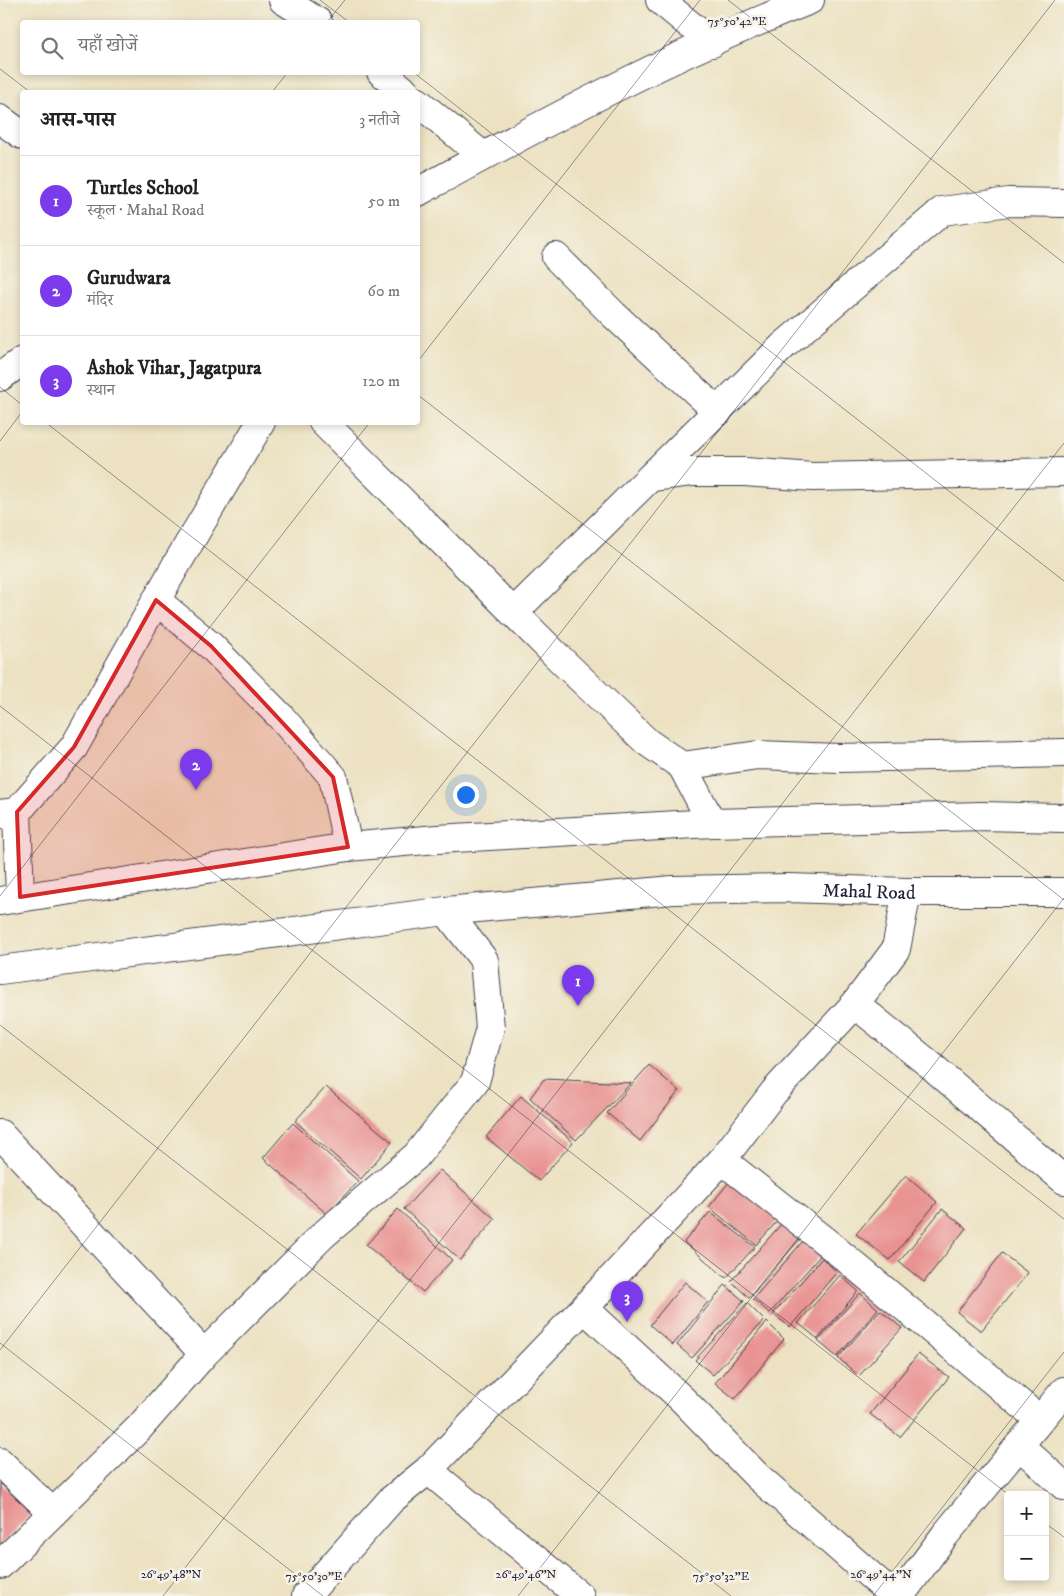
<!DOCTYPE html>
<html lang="hi">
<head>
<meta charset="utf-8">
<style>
	:root { --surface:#fff; --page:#f6f6f6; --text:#222; --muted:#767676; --line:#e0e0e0; --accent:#7c3aed }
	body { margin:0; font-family:"IM FELL DW Pica","Noto Serif Devanagari",serif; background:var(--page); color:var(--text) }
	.controls { position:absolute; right:15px; bottom:15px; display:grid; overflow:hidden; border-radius:5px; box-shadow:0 2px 8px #0003 }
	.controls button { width:45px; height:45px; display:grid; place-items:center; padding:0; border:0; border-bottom:1px solid var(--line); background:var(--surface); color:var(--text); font:25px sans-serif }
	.you { position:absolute; left:465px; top:794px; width:18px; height:18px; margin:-12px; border:4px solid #fff; border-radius:50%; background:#1a73e8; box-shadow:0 0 0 8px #1a73e833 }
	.badge { display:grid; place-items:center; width:32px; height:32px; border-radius:50%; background:var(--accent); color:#fff; font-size:16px; font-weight:700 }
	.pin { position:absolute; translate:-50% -41px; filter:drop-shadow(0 1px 2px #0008) }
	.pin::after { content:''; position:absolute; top:26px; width:18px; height:15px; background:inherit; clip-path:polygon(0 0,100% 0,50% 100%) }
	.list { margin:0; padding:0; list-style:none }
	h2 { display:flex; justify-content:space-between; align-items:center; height:65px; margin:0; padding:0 20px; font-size:21px }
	h2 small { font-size:16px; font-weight:400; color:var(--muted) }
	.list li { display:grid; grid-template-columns:32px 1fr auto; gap:15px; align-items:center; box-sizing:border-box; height:90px; padding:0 20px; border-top:1px solid var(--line) }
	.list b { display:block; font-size:19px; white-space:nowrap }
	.list p { margin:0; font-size:16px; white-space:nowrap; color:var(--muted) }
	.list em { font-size:16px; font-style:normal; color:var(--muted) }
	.icon { flex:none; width:28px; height:28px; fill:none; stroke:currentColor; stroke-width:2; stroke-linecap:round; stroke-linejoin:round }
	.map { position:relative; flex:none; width:1064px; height:1596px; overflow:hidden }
	.search { position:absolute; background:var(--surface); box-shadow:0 2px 8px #0003; left:20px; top:20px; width:400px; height:55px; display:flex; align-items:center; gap:12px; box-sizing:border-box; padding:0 18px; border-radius:5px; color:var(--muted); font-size:19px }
	.panel { position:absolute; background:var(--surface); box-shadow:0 2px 8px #0003; left:20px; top:90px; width:400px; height:335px; border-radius:5px }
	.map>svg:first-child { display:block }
</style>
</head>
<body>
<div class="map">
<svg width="1064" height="1596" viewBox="0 0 1064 1596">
	<rect width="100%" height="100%" fill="#f7f3e8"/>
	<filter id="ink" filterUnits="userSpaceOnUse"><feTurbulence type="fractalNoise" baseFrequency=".02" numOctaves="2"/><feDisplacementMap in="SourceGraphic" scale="10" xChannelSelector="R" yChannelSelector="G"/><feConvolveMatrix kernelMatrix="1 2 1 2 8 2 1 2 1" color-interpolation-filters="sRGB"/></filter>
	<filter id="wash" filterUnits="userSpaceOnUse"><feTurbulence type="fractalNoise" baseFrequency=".0096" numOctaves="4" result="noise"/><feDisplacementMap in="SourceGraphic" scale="20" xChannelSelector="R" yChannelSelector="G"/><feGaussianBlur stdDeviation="1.12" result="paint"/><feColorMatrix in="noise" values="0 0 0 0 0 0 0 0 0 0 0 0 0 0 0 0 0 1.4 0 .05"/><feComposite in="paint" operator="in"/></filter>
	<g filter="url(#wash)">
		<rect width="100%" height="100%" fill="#ece2c2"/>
		<g id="blocks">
			<path fill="#e89291" d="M649,1065l30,26 -39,50 -33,-28z
				M544,1079l87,4 -55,57 -46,-42z
				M326,1087l66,55 -31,37 -66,-58z
				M521,1096l52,46 -34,39 -53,-44z
				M293,1123l65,58 -31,33 -64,-56z
				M440,1170l55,49 -35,41 -56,-51z
				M906,1175l31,27 -47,58 -34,-26z
				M733,1177l48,40 -25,28 -47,-38z
				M398,1209l54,51 -29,32 -57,-47z
				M942,1209l24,19 -42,54 -25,-20z
				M710,1212l45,35 -29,31 -42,-36z
				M783,1222l17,17 -51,59 -18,-17z
				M803,1241l17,15 -50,57 -17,-14z
				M1002,1253l26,20 -47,58 -24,-19z
				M822,1258l15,14 -47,55 -17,-13z
				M840,1275l18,16 -40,48 -20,-16z
				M685,1282l23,20 -35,43 -23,-20z
				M725,1285l19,16 -52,57 -15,-13z
				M860,1293l18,16 -41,48 -19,-16z
				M747,1303l17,17 -51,55 -18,-15z
				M880,1310l22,18 -43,48 -21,-18z
				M767,1322l17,17 -49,60 -20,-16z
				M918,1354l31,23 -49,60 -30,-23z
				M0,1483l32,30 -32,33z"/>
		</g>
	</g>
	<g filter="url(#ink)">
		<use href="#blocks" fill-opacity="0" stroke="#403f4f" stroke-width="1"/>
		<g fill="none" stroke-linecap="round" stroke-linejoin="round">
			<g stroke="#403f4f" stroke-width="30">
				<path id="minor" d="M283,0l35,22
					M660,0l52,43
					M381,72l25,20
					M418,102l65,54
					M0,119l22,16
					M418,192c127,-70 257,-139 392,-192
					M556,257l58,58 104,97
					M0,377l22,-16
					M323,422l237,237 87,83 35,24 30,57
					M652,477l39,-5h54l68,5 251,-5
					M156,600l55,46 69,70 53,61 15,70
					M513,613l270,-267 159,-135 67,-9 55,1
					M682,766l76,-11 81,3 225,-5
					M17,812l3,85
					M0,814l17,-2 57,-65 101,-180 86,-145
					M907,892l-11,57 -41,55 73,59 136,117
					M0,1134l204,220
					M722,1160l108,85 210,175
					M584,1308l99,92 74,76 137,120
					M1019,1445l45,41
					M0,1462l53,51
					M428,1470l152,126
					M0,1565l140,-138 64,-73 119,-119 93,-79 59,-74 15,-54 -6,-68 -38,-49
					M306,1596l85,-96 37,-30 156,-162 138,-148 52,-68 81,-88
					M900,1596l45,-61 119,-144"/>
			</g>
			<g stroke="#403f4f" stroke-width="30">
				<g id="major">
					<path d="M0,901l348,-54 89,-8 275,-16 270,-7 82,2"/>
					<path id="s1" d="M0,970l446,-59 227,-21 116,-2 118,4h157"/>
				</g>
			</g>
			<use href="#minor" stroke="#fff" stroke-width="28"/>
			<use href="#major" stroke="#fff" stroke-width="28"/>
		</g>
	</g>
	<path fill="#d62828" fill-opacity="0.2" stroke="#d62828" stroke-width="4" stroke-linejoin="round" d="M156,600l55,46 122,131 15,70 -328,50 -3,-85 57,-65z"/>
	<path fill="none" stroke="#22223b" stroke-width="1" stroke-opacity="0.45" d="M320,0l29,22M728,0l336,263M327,22l18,-22M0,69l30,23M413,72l651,509M272,92l16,-20M418,361l282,-361M0,387l22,18M418,395l646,505M45,422l1019,797M0,441l22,-29M0,706l1009,789M0,896l370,-474M0,1025l731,571M0,1343l323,253M0,1350l1055,-1350M1045,1523l19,14M163,1596l901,-1153M518,1596l546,-698M873,1596l191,-244"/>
	<g text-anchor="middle" stroke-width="5" stroke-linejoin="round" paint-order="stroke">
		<g font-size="19" fill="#22223b" stroke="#f7f3e8">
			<text dy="7" stroke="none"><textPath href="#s1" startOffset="874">Mahal Road</textPath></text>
		</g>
	</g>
	<g font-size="12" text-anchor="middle" fill="#22223b" stroke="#f7f3e8" stroke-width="5" stroke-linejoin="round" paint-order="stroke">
		<text x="737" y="25">75°50'42"E</text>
		<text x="171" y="1578">26°49'48"N</text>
		<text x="526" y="1578">26°49'46"N</text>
		<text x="881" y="1578">26°49'44"N</text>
		<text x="314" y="1580">75°50'30"E</text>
		<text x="721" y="1580">75°50'32"E</text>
	</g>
</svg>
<div class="controls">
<button>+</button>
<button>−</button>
</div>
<div class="you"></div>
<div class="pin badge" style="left:578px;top:1006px">1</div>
<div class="pin badge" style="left:196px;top:790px">2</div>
<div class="pin badge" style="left:627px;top:1322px">3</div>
<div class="search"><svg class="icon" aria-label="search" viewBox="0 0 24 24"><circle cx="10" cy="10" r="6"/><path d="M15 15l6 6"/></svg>यहाँ खोजें</div>
<section class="panel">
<h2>आस-पास<small>3 नतीजे</small></h2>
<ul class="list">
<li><span class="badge">1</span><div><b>Turtles School</b><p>स्कूल · Mahal Road</p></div><em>50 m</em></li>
<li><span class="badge">2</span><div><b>Gurudwara</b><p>मंदिर</p></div><em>60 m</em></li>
<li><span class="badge">3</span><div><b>Ashok Vihar, Jagatpura</b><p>स्थान</p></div><em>120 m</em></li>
</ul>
</section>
</div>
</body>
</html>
